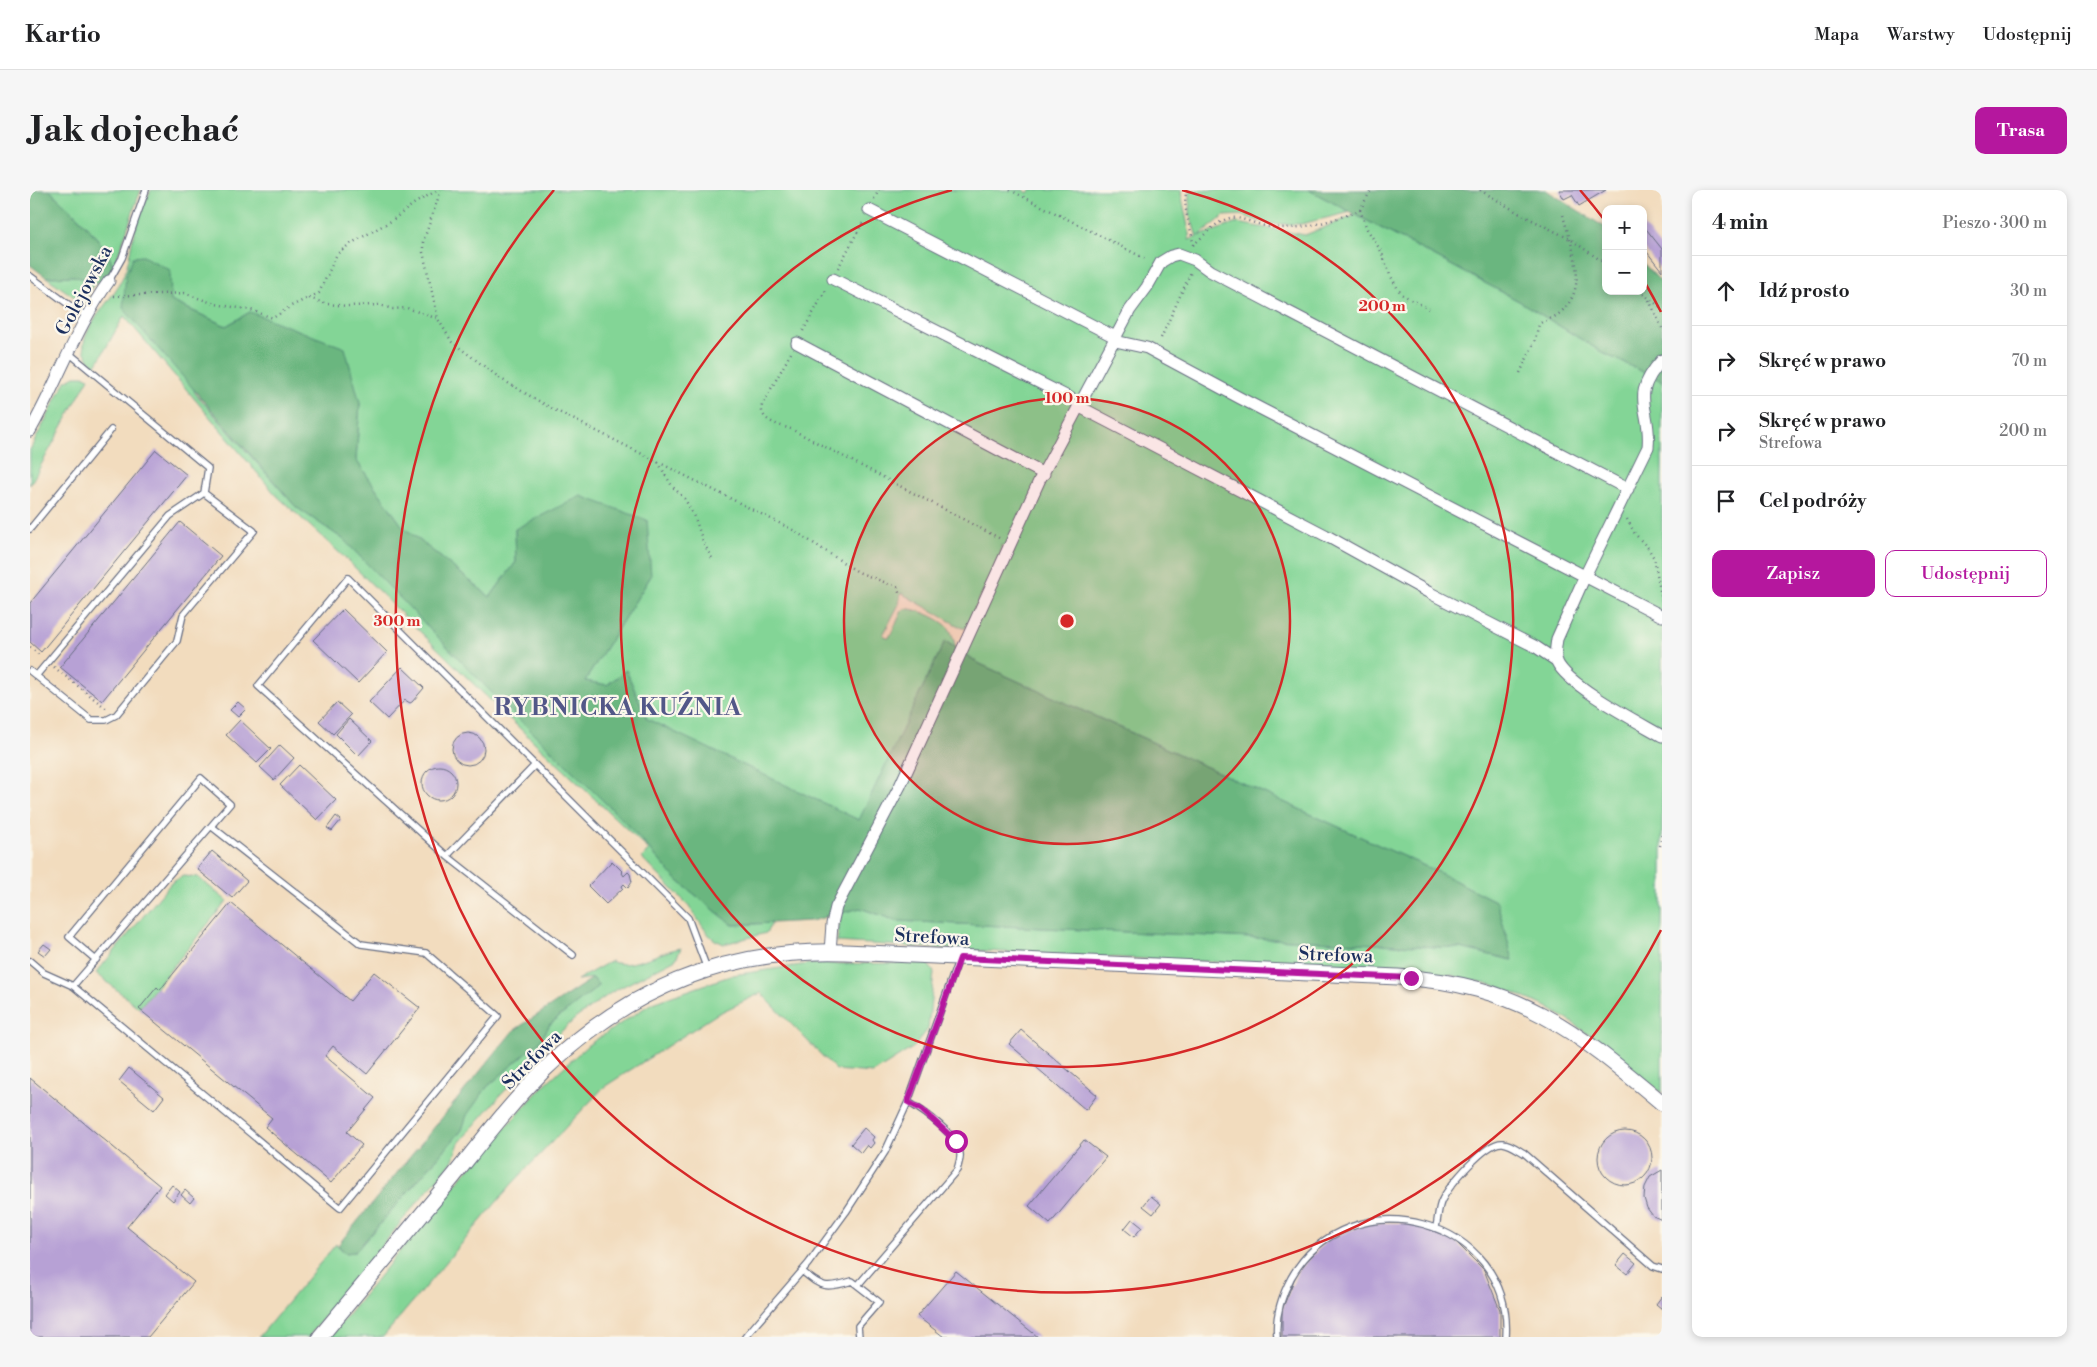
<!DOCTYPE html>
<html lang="pl">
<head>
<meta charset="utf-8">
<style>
	:root { --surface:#fff; --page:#f6f6f6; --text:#202124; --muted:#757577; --line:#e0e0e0; --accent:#b5179e }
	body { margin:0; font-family:"Libre Bodoni",serif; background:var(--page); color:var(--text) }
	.controls { position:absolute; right:15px; top:15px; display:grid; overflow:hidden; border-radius:10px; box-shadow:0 2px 8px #0003 }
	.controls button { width:45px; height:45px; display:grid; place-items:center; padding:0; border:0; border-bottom:1px solid var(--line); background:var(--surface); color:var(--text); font:25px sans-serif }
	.stop { position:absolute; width:15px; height:15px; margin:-11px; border:4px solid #b5179e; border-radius:50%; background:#fff }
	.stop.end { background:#b5179e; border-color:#fff; box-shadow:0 1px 5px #0008 }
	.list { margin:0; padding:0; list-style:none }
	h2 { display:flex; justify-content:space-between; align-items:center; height:65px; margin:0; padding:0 20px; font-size:21px }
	h2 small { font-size:16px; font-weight:400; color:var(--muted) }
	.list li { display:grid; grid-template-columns:32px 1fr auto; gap:15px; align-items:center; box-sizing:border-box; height:70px; padding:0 20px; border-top:1px solid var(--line) }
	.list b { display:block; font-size:19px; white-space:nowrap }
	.list p { margin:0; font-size:16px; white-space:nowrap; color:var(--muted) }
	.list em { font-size:16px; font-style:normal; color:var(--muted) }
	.actions { display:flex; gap:10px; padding:15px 20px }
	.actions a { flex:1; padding:11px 0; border:1px solid var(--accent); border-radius:10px; text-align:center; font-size:18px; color:var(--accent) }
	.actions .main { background:var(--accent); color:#fff }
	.icon { flex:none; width:28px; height:28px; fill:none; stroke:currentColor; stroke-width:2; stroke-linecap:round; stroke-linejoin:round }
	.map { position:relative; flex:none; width:1632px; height:1147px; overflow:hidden; border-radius:10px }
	header { display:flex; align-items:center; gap:30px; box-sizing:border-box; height:70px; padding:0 25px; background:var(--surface); border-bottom:1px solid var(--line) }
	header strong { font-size:24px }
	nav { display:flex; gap:28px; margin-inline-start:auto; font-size:18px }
	.intro { display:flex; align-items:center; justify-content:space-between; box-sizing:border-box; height:120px; padding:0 30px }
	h1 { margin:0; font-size:35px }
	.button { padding:12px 22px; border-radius:10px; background:var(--accent); color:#fff; font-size:18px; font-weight:700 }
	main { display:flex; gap:30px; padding:0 30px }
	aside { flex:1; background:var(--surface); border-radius:10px; box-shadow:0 2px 8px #0003 }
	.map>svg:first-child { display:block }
</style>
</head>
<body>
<header>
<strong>Kartio</strong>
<nav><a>Mapa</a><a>Warstwy</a><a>Udostępnij</a></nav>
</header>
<div class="intro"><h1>Jak dojechać</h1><a class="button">Trasa</a></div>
<main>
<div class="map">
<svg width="1632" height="1147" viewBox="0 0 1632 1147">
	<rect width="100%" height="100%" fill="#fbf7ec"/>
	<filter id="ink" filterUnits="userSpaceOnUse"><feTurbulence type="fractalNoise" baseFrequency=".02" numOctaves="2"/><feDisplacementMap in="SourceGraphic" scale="10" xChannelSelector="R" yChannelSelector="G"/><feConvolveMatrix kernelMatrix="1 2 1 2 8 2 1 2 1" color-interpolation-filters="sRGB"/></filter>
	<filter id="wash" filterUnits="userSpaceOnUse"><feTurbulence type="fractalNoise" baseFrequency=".0096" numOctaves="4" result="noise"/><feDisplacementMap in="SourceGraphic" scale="20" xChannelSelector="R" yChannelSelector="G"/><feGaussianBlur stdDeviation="1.12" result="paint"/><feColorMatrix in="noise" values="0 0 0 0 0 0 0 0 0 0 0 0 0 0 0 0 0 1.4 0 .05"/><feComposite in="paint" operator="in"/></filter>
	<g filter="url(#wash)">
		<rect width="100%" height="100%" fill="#f2dcbe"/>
		<path fill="#83d596" stroke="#4f827a" d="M19,0h92c-11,27 -17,54 -29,79 -3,-27 -43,-60 -63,-79z
			M121,0h872l5,3 2,-3h152l-1,3 8,38v9l8,-3 -7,-22v-25h119l42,22 -50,12h-32l-28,-9 -17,1 -25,20 38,-13 68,12 51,-20 163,86 86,53 57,27v712l-86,-68 -29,-18 -53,-22 -44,-10 -76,-6 -338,-15 -199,-12 4,-29 19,-5 37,13 563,27 52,12 -15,-58 -57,-29 -460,-209 -18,-12 33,-68 19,-32 -13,-7v7l-35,76h-4l-61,-35 -2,11 -16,31 6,3 13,-27 2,-2c10,-2 41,11 46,21 3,5 4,13 6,18l-11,-7 -86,180 -212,-102 -21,-49 -19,15 -22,-4 66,-105 -136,-47 1,33 -26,35 -87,-70 -47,-67 4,-57 -110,-91 -24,14 -55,-25 -28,-45 52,137 101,114 47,32 281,282 54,60 55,44 39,-2 -6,10 -42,11 -9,-4 -7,-6 -21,-30 -45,-46 7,-8 -153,-144 -152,-149 -68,-62 -152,-179 -29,51c-6,-7 -12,-14 -11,-24 4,-22 27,-42 37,-62 8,-15 9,-32 13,-48 4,-15 10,-29 17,-43z
			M44,86l24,7 -5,2 -9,19 -38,-27z
			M45,186h9l5,2 -59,107v-35l32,-62 4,-7z
			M153,686l15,1 29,24 -88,107 -43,-35 75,-90z
			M651,758l-5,11 -64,33 -36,26 -22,20 -55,59 -40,46 -7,19 -37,43 -107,132h-49l77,-93 9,9 10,-1 107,-122 4,-15 21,-28 54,-47 9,-16 49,-38 -6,-8 -16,2 34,-19c18,10 49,-10 70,-13z
			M897,773l7,9 -6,57 -14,18 -41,26 -37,-3 -75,-77 -44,21 -113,73 -93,98 -128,152h-53l117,-144 95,-106 46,-42 64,-42 81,-28 75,-11z"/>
		<path fill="#6ab67f" stroke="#42726e" d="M0,0h19c14,13 67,60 63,79 -1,7 -8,10 -14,14l-24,-7 -28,1 -16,-12z
			M1279,0h237l60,38v63h37v-28l19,20v98l-57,-27 -86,-53z
			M113,66l27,14 1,31 55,25 24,-14 95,36 15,55 -4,57 47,67 87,70 26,-35 -1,-33 66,-33 66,24 4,56 -66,105 22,4 19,-15 21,49 212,101 86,-179 35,23 460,209 57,29 16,58 -53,-12 -563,-27 -37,-13 -49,13 -78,4 -55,-44 -54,-60 -132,-128 -149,-154 -47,-32 -173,-199 3,-33 7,-18z
			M563,788l6,8 -49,38 -9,16 -54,47 -20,28 -5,15 -107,122 -10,1 -7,-8 175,-214z"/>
		<g id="blocks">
			<path fill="#b7a1d5" d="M1529,0h47l-27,16 -7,-11 -8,4z
				M1613,35l19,24v22l-19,-24z
				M126,260l31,25 -146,177 -11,-10v-39z
				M150,332l41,34 -119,145 -42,-34z
				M313,419l44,43 -29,31 -45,-43z
				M372,477l22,21 -12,14 -2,1 -5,-3 -18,19 -18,-17z
				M208,512l8,7 -8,8 -8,-7z
				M307,512l14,13 -18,19 -14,-13z
				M319,529l23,22 -14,15 -22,-22z
				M210,530l31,29 -14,14 -31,-28z
				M422 559a16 16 0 1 1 32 0a16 16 0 1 1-32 0Z
				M250,555l14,13 -20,22 -14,-13z
				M269,575l37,35 -19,20 -37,-35z
				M392 593a17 17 0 1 1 34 0a17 17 0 1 1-34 0Z
				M306,626l5,4 -9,11 -5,-3z
				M182,661l35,30 -15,17 -35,-29z
				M582,671l11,11 -1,1 2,3 4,-4 2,2 2,8 -4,6 -4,-4 -2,2 1,2 -17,16 -18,-18z
				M201,713l119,98 24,-29 46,36 -53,66 -34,-28 -8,10 50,42 -28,34 15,13 -31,38 -66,-56 7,-9 -133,-109 18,-22 3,3z
				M14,754l7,5 -6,7 -7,-5z
				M991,840l76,65 -11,15 -77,-66z
				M99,878l35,29 -10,13 -35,-29z
				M0,888l130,108 -33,41 67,55 -46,55h-115l-3,-3z
				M834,938l10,9 -2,3 2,3 -4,5 -3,-3 -6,8 -10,-9z
				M1568 968a27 27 0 1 1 54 0a27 27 0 1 1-54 0Z
				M1054,950l22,17 -56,67 -21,-18z
				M1632,980v50l-9,-4 -6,-8 -3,-10 1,-11 5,-10z
				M142,995l8,7 -7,9 -8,-7z
				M155,1000l9,8 -4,5 -9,-8z
				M1121,1006l10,8 -8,10 -10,-8z
				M1102,1029l10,8 -8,10 -10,-8z
				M1339,1033h44l40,16 31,31 16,40v27h-218v-27l16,-40 31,-31z
				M1595,1064l11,9 -9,11 -11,-9z
				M926,1081l82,66h-94l-27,-21z
				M1632,1106v13l-6,-5z"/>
		</g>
	</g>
	<g filter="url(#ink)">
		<use href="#blocks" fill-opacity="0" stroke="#666c80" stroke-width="1"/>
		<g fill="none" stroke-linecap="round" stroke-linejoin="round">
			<g stroke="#666c80" stroke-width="8">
				<path id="service" d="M0,86l42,31 15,9
					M79,91l13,-23 24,-68
					M0,339l81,-99
					M0,481l61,49h15l10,-5 61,-74 6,-26 71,-84 -50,-38
					M6,486l134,-160 34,-23 4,-25 -139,-115
					M417,666l88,-91
					M543,765l-126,-99 -189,-170 90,-108 340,340 19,51
					M0,771l14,12 29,13 267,222 158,-192 -72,-63 -65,-9 -150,-118 19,-22 -29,-26 -132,159 27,23
					M43,796l138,-160
					M1406,1037c2,-8 2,-20 6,-27 7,-14 44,-59 61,-57 8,1 14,6 21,10l129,113 9,3
					M772,1081c20,17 24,18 50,10l27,21 -21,24 1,11
					M828,1095l99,-115c1,-5 4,-11 3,-16 -1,-19 -37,-43 -52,-52
					M715,1147l63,-73 38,-52 39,-60 23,-50 51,-144
					M1247,1147c-2,-20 5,-42 14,-59 58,-103 223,-60 215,59"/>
			</g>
			<g stroke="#666c80" stroke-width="13">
				<path id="minor" d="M839,20l248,128
					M803,89l247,124
					M1085,151l32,7 93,50 422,218
					M767,153l247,131
					M1632,170c-34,38 -10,47 -14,87l-63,129 -28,63c-1,7 -3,16 0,23 11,24 81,60 105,74
					M1048,216l247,129 103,57 108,55 21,14
					M0,241c28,-49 46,-104 79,-150
					M800,762l2,-28 4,-17 64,-121 140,-307 90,-169 17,-23 14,-25 10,-6 8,-2 16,6 15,11 25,13 393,205"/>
			</g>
			<g stroke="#666c80" stroke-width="17">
				<path id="tertiary" d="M290,1147c44,-53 89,-107 133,-160 29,-36 58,-74 91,-107 83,-81 184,-122 301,-118l553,25c120,7 176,52 264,126"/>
			</g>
			<path stroke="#666c80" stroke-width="2.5" stroke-dasharray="1 4" stroke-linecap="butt" d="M411,0l-18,52v10l15,67 14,23 49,37 48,28 244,123 65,42 39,15 3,8
				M980,0l138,70
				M1157,0c-6,17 5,37 6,55
				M1450,0l42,25 48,24 36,25
				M844,9l5,-9
				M1330,20l7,19 14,22 9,24 11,19 28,15
				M1163,55c11,-9 22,-23 37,-27 10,-2 29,8 41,9 30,4 61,-6 89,-17l11,-20
				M808,78l25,-46
				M1609,101l23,17
				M84,106l70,-3 31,11 36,6 22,8 18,-12 28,-13 18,-39 13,-10 41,-23 24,-18 23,-13
				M279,108l18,6 20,2 32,-1 14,4 14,-1 31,11
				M1619,110l13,28
				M773,141l23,-41
				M1131,148l30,-66
				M761,163l-29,52c-3,16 17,20 29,24l208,109
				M1490,183l14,-30 5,-19c7,-5 14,-5 21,-11 31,-28 11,-65 3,-98
				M628,272l14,24 13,13 11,22 7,21 10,18
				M1597,329l8,15 13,14 6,10 8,43
				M0,457l10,9
				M24,477l53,42
				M1630,656l2,-13"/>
			<use href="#service" stroke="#fff" stroke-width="5.5"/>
			<use href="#minor" stroke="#fff" stroke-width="11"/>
			<use href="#tertiary" stroke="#fff" stroke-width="15"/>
		</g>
	</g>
	<g fill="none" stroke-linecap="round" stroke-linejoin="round" filter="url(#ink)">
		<path stroke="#b5179e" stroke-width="6" d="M926,951l-34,-31 -14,-8 52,-144 451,20"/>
	</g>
	<circle cx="1037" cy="431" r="223" fill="#d62828" fill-opacity=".12"/>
	<g fill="none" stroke="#d62828" stroke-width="2.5">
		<circle cx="1037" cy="431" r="223"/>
		<path d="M1152 0A446 446 0 1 1 922 0"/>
		<path d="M1631 740A670 670 0 1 1 524 0M1550 0A670 670 0 0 1 1576 32M1614 91A670 670 0 0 1 1631 122"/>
	</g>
	<g text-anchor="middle" stroke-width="4.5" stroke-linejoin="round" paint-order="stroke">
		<g font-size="19" fill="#1b2f5e" stroke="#fbf7ec">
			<text transform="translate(53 100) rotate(-62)" y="7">Golejowska</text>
			<text transform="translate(902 746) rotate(3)" y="7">Strefowa</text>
			<text transform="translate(1306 764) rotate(2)" y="7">Strefowa</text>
			<text transform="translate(501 869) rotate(-45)" y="7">Strefowa</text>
		</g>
		<g font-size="24" font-weight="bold" letter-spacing="1" fill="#525788" stroke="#fbf7ec">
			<text x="588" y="525">RYBNICKA KUŹNIA</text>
		</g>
	</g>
	<circle cx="1037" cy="431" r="8" fill="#d62828" stroke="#fbf7ec" stroke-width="2.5"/>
	<g font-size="15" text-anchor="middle" font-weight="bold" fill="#d62828" stroke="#fbf7ec" stroke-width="4.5" stroke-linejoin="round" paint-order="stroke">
		<text x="1352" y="121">200 m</text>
		<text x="1037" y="213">100 m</text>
		<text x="367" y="436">300 m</text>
	</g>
</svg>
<div class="controls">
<button>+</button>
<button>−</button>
</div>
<div class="stop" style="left:926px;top:951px"></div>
<div class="stop end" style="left:1381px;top:788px"></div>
</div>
<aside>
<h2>4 min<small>Pieszo · 300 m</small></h2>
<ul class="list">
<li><svg class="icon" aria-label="ahead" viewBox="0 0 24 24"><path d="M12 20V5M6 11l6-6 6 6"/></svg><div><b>Idź prosto</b></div><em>30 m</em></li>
<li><svg class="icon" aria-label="right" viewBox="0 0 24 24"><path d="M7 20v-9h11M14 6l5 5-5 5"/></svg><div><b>Skręć w prawo</b></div><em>70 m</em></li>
<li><svg class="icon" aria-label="right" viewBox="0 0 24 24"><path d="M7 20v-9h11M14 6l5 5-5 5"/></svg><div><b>Skręć w prawo</b><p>Strefowa</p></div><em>200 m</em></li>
<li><svg class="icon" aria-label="arrive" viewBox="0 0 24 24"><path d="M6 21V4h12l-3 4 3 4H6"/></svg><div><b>Cel podróży</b></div></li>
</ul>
<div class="actions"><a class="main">Zapisz</a><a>Udostępnij</a></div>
</aside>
</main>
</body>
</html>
